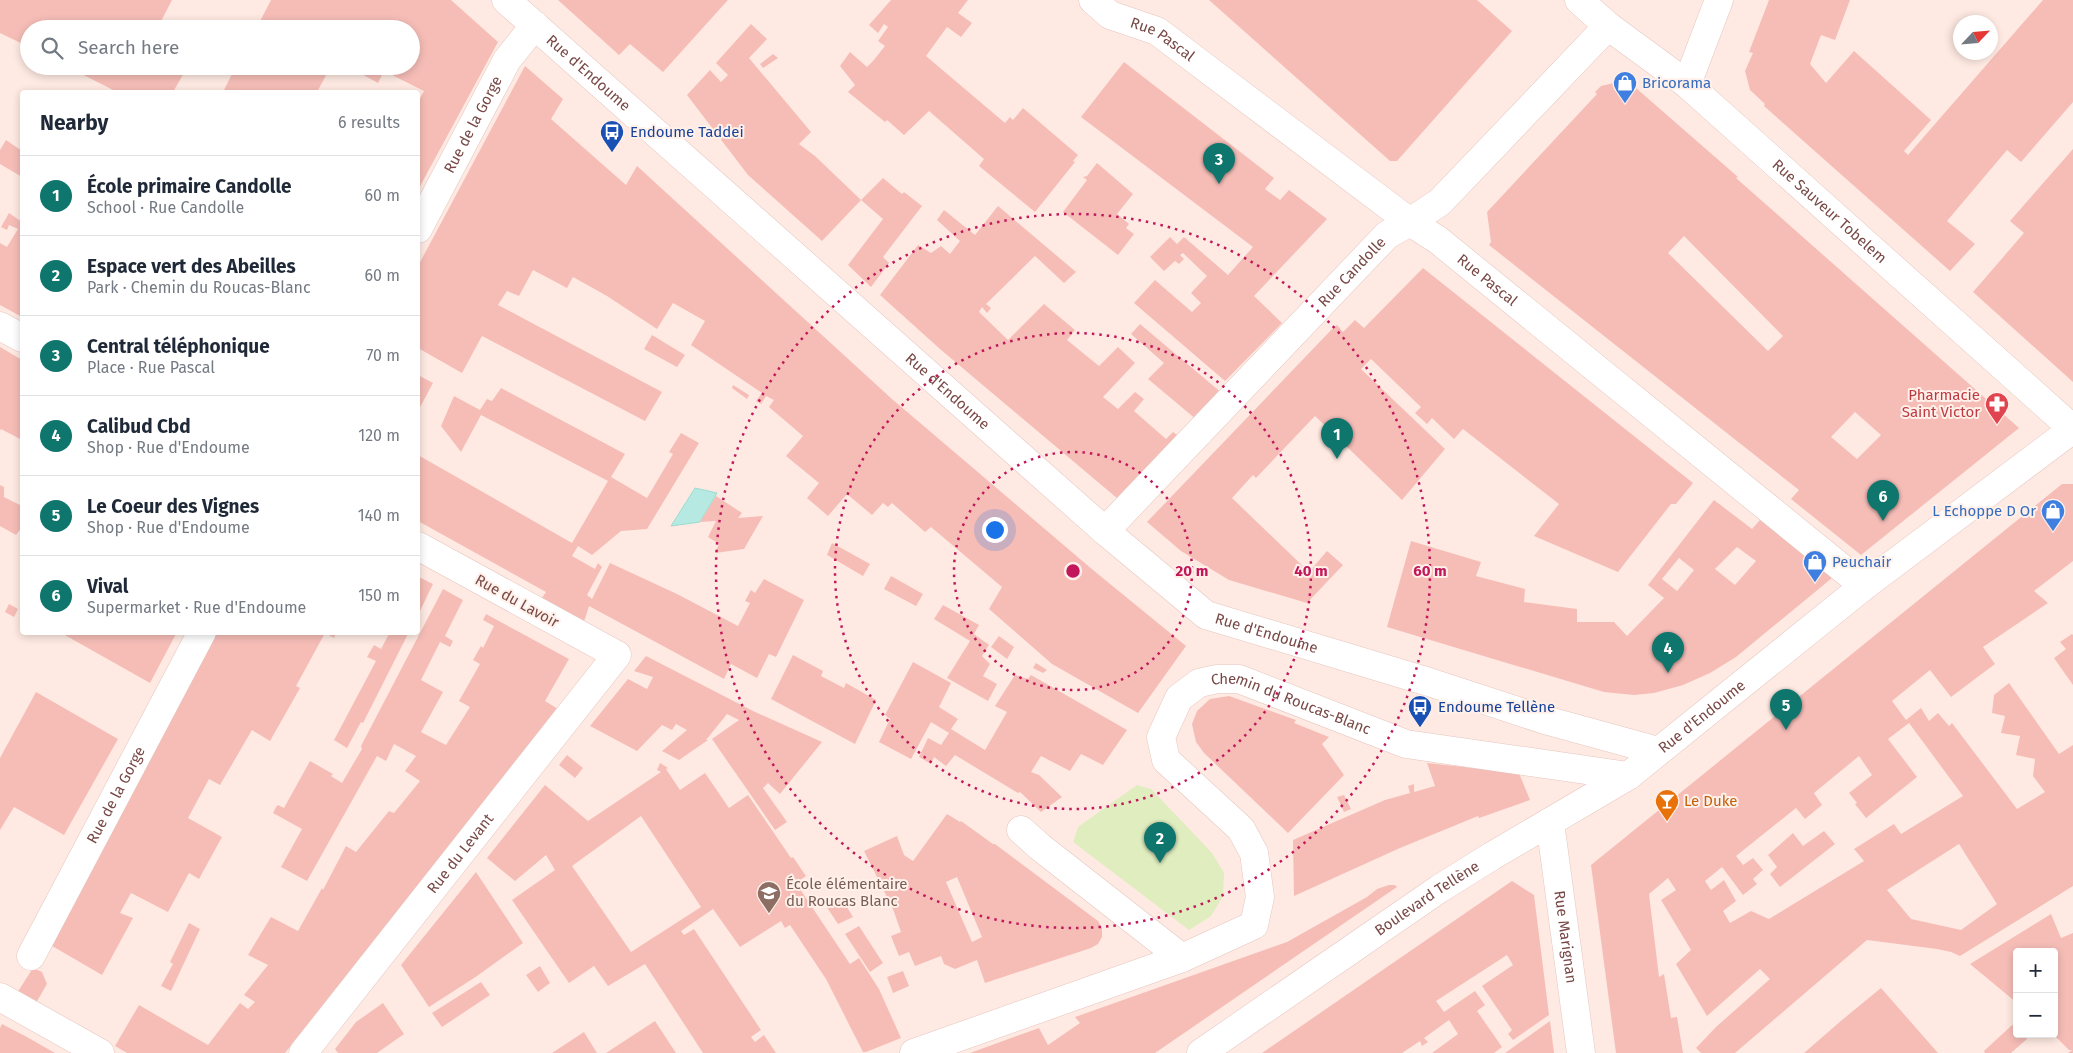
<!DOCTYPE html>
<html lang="en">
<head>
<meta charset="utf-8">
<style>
	:root { --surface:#fff; --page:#f2f2f3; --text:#1f2937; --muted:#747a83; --line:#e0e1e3; --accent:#0f766e }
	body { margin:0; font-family:"Fira Sans",sans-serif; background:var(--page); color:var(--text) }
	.controls { position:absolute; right:15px; bottom:15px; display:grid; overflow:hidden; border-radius:5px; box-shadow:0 2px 8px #0003 }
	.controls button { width:45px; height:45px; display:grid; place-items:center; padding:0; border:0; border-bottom:1px solid var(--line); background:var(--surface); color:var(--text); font:25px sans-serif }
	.compass { position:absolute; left:1953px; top:15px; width:45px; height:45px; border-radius:50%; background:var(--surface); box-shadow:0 2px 8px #0003; rotate:64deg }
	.you { position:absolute; left:994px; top:529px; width:18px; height:18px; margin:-12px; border:4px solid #fff; border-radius:50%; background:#1a73e8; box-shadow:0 0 0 8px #1a73e833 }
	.badge { display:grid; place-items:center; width:32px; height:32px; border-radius:50%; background:var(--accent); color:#fff; font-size:16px; font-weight:700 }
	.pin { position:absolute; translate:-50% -41px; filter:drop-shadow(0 1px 2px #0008) }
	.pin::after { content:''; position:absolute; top:26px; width:18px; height:15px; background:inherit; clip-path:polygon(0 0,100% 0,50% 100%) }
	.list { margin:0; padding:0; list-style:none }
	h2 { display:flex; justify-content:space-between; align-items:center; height:65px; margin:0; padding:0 20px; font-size:21px }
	h2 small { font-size:16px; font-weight:400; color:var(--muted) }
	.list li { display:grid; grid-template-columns:32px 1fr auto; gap:15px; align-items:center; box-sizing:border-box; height:80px; padding:0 20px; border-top:1px solid var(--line) }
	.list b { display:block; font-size:19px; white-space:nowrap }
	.list p { margin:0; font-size:16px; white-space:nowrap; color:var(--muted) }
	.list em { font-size:16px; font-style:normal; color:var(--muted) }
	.icon { flex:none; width:28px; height:28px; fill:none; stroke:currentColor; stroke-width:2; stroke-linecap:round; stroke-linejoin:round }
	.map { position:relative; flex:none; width:2073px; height:1053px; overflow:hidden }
	.search { position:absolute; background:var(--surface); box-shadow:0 2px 8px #0003; left:20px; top:20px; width:400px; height:55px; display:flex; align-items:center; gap:12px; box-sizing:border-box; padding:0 18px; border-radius:28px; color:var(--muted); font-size:19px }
	.panel { position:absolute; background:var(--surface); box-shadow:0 2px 8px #0003; left:20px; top:90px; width:400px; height:545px; border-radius:5px }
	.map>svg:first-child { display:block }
</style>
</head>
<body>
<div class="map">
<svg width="2073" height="1053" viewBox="0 0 2073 1053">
	<rect width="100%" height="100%" fill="#feeae2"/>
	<path fill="#dfedbf" d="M1137,785l14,4 61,64 12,20 -1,23 -12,20 -22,14 -116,-88 5,-15z"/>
	<path fill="#b5e9e1" stroke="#9adcd2" d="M695,488l22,5 -17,29 -29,4z"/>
	<path fill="#f6bdb7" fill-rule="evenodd" d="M0,0h172l-15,29h-128v18l-29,-14z
		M271,0h180l47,42 -80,148v-88l6,-11 -40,-20 -6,12 -31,-17h64v-37h-155z
		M558,0h170l-65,72 -33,-28 -11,11z
		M891,0h77l-10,13 14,10 -11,14 -14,-10 -21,29 79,67 5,-6 3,3 10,-12 55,47 -5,6 2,1 -40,50 -56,-46 5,-7 -55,-48 -25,24 -17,-15 -2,2 -37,-30 7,-7 -15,-19 10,-14 17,15 6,-6 12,-15 -7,-5 10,-14 -4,-3 -6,9 -9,-8z
		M1209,0h268l35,31 -115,130h-7z
		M1769,0h81l-15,40 -14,-5 -11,29 16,19 28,-32 77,69 -27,31 4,4 135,-155h30v102l-52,60 -14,-12 -60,71 28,23 -25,27 -186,-165 1,-2 -15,-14 -5,-19 8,-18 -4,-1z
		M751,24l16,15 -18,19 62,74 -12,12 16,12 46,44 22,-22 19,16 2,-2 18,14 -39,51 6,6 -18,24 -23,-22 35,-46 -22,-19 -39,41 -74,-66 -61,-80 23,-25 11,12 7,-7 -12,-12z
		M773,54l5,4 -15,10 -3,-4z
		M1124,62l150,116 -9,11 15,11 9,-10 38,29 -73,77 28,27 -57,58 -91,-78 21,-23 37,32 9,-9 -10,-10 16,-17 -24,-23 -3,2 4,4 -5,5 -4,-3 -11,10 -14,-14 20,-20 7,7 7,-7 44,38 25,-28 -172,-130z
		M66,66h122l-15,26h-56z
		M236,66h95l-14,26h-94z
		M525,66l38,33 -12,20 75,66 11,-19 255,233 201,171 93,76 -48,67 -86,-49 -63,-55 13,-22 -71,-60 -6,5 -33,-29 -4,4 -5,-4 -11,12 -25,-21 -19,22 -21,-18 12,-15 -33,-27 17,-20 -34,-29 5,-7 -8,-4 -5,8 -5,-3 6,-8 -71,-48 14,-24 -32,-18 -16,26 -50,-33 -34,-19 -6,11 -34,-18 -14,26 -12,-5 -9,14 164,87 -17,29 -163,-85 -20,37 -44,-25v-82z
		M1622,81l14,7 8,7 94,82 -2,1 283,250 -158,127 -70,-56 8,-9 -310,-245 2,-3 -4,-30 110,-118 -2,-2 6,-6zM1684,236l99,100 -15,15 -100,-98zM1855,412l26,23 -24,24 -26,-22z
		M6,140l16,11v26l-22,-13v-14z
		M2073,149v233l-100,-90 51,-59 -14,-12z
		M1097,163l36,31 -16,20 12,10 -3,4 8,6 -16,21 -55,-43 24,-32 -4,-3 4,-1z
		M998,206l78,66 -12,11 -29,-27 -49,48 5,4 -4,5 -5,-6 -3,5 29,28 36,-36 31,26 -8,10 32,26 19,-19 17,16 -32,34 15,12 17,-17 9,7 -10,12 32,28 7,-7 7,5 -62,62 -178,-150 -60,-54 38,-50 13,8 10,-7 9,8 10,-13 -23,-21 7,-10 31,25z
		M9,213l13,9v95l-22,-12v-62l7,4 11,-18 -9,-4 -2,5 -6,-3z
		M1423,268l270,215 -17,21h-5l-53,68 -84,-36 25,-32 -96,-75 -9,10 -22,-21 -5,6 -12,-11 6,-6 -50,-48 -10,10 84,80 -43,51 -87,-84 -59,62 -3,-3 -21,23 77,74 18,-21 16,14 -36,38 -78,-23 -48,-29 -34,-29 187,-195 3,-2 6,7 12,-12 9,8z
		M1140,324l83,70 -26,26 -49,-41 16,-16 -33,-29z
		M652,335l33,20 -8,12 -33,-18z
		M0,347l22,13v80l-21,-11 -1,2z
		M418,375l15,8 -15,28z
		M733,385l16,10 -2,4 -15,-11z
		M501,388l124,66 -14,23 36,21 26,-44 -4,-2 12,-19 18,10 -52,86 -26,2 -29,24 -14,-9 -6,10 23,13 3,-6 4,4 -15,28 5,4 18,-36 67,31 61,32 12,-23 -5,-2 6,-11 4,3 9,-14 40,21 -28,57 -7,-3 -12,24 -26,-14 -7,15 -135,-73 -6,19 -44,-23 7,-10 -128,-71v-66l154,88 36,-62 -127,-66 -20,37 -20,-26 13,-30 26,14 7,-11 5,2z
		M2062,484h11v77l-39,30 14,12 -65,44 12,17 -44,33 -21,-27 -38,31 14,19 15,-12 8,13 9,-8 11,13 3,-3 65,86 28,-17 -12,-16 2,-17 -19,-4 4,-19 -19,-3 4,-17 -13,-3 2,-18 15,-12 50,71 14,-9v141l-113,70 -9,-4 -14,-3 -70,-9 -132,113h-34l-5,-5 20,-21 54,-48 -10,-10 -53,47 -31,-52 15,-14 -30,-50 15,-10 -8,-12 -19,16 10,83 5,-3 7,44 6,-1 6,36h-67l-25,-188zM1909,723l54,73 -62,38 -7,-10 -40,25 10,12 -95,58 -18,-8 -21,12 -7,-12 13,-10 -12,-21 -13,10 -6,-9 17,-14 21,28 14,-11 -4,-5 10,-9 -10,-12 -10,7 -7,-9 60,-48 9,11 17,-14 -8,-12 45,-37 13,19 -23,18 8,10 -2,1 11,14 51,-41 -29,-38zM1959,844l38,60 -36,26 -50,-11 -24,-29z
		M0,485l4,2v10l18,9v21l-6,8 -16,-9z
		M716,496l26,17 -4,5 25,-2 -19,33 -29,4 4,-9 -11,-7 8,-16 -16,1z
		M1714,500l38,29 8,-9 72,58 -96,79 -26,16 -27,12 -29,8 -20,2 -30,-3 -217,-65 24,-86 70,21 -5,14 49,13 -1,13 53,7v13h37l13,14 37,-38 -16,-13zM1737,547l19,14 -21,24 -20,-16zM1679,558l15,12 -17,21 -15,-12z
		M832,543l38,21 -7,12 -36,-21z
		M891,576l32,18 -7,12 -32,-17z
		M419,577l14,7 -15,31v-36z
		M443,589l20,11 -18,36 8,5 -3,6 -10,-5 -19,38 22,12 -22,40 25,13 24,-38 -11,-6 21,-37 -7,-4 8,-14 2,2 11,-22 -11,-6 3,-6 83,45 -24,42 13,8 -273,344h-158l-12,-7 24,-41 69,40 32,-42 8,6 7,-7 -11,-7 24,-30 -20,-10 23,-38 27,14 24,-43 1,2 23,-44 10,6 33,-41 5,2 26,-32 -15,-10 11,-15 -22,-12 -8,17 -9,-5 -70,125 -26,-14 21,-38 -29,-16 3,-6 2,-2 6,3 26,-47 23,13 -2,2 11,7 20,-34 -1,-3z
		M9,604l9,5 -4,8 -9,-5z
		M943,605l36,20 -5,9 15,11 -7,11 8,8 -7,12 14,8 -9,17 -41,-23 23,-37 -36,-22z
		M64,632h113l-27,51 -87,-49z
		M217,632h119l-2,6 -9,-5 -29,53 4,2 -30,53 -18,-11 -32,55 -11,-6 -21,39 34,19 -23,42 -10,-6 -21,39 -37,-19 -11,20 13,5 -31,57 -55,-32z
		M390,632h19l-46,91 -2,-1 -14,26 -13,-8 42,-79 -9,-4 7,-12 7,4z
		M2072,634l1,1v50l-19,-27 12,-9 -6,-7z
		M999,636l15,11 -7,12 -16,-12z
		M793,655l30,16 -2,5 23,12 2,-5 30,17 -21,44 -84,-45z
		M646,656l107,55 69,31 -42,52 -12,-11 -5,5 24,34 -12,8 -63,-91 27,-19 -12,-6 -21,26h2l-29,20 -17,-9 25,-21 -11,-6 -4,6 -10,-5 -25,26 -47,-25 38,-47 19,10 6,-12 -19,-6z
		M913,662l38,21 -12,24 19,12 -7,10 34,21 22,-38 -12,-6 20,-31 13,4 3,-4 96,55 -24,35 -22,-11 -11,17 -29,-15 -10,16 8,3 23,22 -21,15 -21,-20 -2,1 -63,-38 -9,11 -12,-9 -3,7 -12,-7 9,-19 13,7 8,-12 -18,-11 -20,37 -32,-17 11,-23 -5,-4z
		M1036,663l11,7 -4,3 -10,-5z
		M36,692l82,47 -54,96 -50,-28 -14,23v-72z
		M1229,696l67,24 -2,3 35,14 -7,7 22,31 -56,58 -84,-80 -8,-11 -4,-18 5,-13 13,-12z
		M567,755l16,13 -8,10 -16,-13z
		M660,763l8,5 -2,1 14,21 25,-17 24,35 19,-13 43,63 2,-1 13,19 -10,7 54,81 9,-6 20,31 22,49 -35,14h-3l-37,-73 -36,-54 -5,3 -4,-7 -41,26 -27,-38 -32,22 3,4 10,-6 67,101 -10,7 4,5 9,-7 12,18h-73l-58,-89 -37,22 -14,-20 -25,17 -57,-83 43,-30 -9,-15 -31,26 -28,-23 58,-73 43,36 73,-49 -4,-2zM641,816l60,91 -70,45 -59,-86z
		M1427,763l92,10 11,27 -51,18 -1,-2 -78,32 -106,48 -1,-56 92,-40 25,-7 -2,-7 6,-2v8l21,-6z
		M1344,795l7,14 -7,3 -7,-15z
		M947,814l13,8 1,-1 32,23h2l103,77 4,7v9l-4,7 -7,4 -106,35 -8,-23 -22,9 -11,-5 -3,-8 -26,10 -6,-14 -10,4 -8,-20 10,-4 -8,-23 -29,-58 33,-15 7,19 9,6zM957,877l25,60 -10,5 -26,-60z
		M1824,831l11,13 -55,43 -10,-13 7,-7 -9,-12 25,-22 10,13z
		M476,872l47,71 -46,33 -48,31 -28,-42z
		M1512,881l22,14 15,120 -36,25 -5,-6 4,-4 -30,-44 31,-21 -6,-10 -71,46 8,11 31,-21 10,14 -8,6 25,36 -8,6h-62l26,-19 -9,-14 -25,18 4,4 -6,4 -2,-5 -18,12h-140z
		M1389,885h6l2,2 -242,166h-185l69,-25 9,17 32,-22 -5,-6 212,-75 80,-45 10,-8z
		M841,897l12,20 -15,7 -12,-18z
		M2051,914l10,24 12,-5v120h-5l4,-3h-3l-15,-15v-83h-37v51l-47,-39z
		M189,923l11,6 -29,62 -10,-5 12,-22 -3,-2z
		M859,926l24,37 -13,9 -25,-38z
		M540,966l10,17 -12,9 -12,-17z
		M33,968l9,4 5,12 -11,19 -19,-10z
		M903,971l6,15 -16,7 -6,-16z
		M481,982l9,13 -48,32 -10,-14z
		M1881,988l57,65h-134l38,-33z
		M383,1003l21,31 -27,19h-39l-3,-4 21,-27z
		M655,1021l21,32h-70z
		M1550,1021l4,32h-49z
		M2,1024l23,12 30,17h-55v-25z
		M2012,1025l5,4v5h5l5,5 -16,14h-26l-1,-2z
		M584,1032l13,21h-45z"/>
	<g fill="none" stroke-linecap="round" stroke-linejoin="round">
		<g stroke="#e5c6bf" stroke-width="29">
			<g id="minor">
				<path id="s1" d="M1093,0l17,15 47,16 253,191 28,18 426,346"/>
				<path id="s2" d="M1579,0l29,26 79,58 386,345"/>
				<path d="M1687,84l32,-84"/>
				<path id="s3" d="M418,229l89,-169 28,-35"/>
				<path d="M0,326l22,12"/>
				<path id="s4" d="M1105,531l282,-296 23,-13 30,-20 168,-176"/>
				<path id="s5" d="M1550,822l31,231"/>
				<path d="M1021,830l19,17 142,111"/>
				<path id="s6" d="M31,956l171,-324"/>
				<path d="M0,997l100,56"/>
				<path id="s7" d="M303,1053l314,-398 -199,-109"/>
				<path id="s8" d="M914,1053l268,-95 72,-33 6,-28 -6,-44 -13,-24 -75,-69 -5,-23 18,-39 20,-15 18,-4h22l167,65 222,32"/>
			</g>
		</g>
		<g stroke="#e5c6bf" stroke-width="29">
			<g id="tertiary">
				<path id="s9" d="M506,0l599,531 101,84 223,67 116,38 113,31"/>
				<path id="s10" d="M1201,1053l238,-164 53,-33 136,-80 236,-190 209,-157"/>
			</g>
		</g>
		<use href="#minor" stroke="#fff" stroke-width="28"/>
		<use href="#tertiary" stroke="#fff" stroke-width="28"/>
	</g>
	<g fill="none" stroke="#c2185b" stroke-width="2.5" stroke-dasharray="2.5 5">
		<circle cx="1073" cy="571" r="119"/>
		<circle cx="1073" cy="571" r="238"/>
		<circle cx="1073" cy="571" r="357"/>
	</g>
	<defs>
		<g id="shop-pin" transform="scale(1.25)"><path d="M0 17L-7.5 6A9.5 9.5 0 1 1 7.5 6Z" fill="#3f7fe0" stroke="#fff0ea"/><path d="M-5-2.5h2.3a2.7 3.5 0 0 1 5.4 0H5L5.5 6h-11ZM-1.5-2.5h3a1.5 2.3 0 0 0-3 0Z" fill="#fff"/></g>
		<g id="bus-pin" transform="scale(1.25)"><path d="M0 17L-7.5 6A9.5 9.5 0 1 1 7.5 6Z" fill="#1a4fb4" stroke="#fff0ea"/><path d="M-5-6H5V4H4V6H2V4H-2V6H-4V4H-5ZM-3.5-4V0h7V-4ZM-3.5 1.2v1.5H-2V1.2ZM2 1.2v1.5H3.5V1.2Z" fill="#fff"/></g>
		<g id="pharmacy-pin" transform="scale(1.25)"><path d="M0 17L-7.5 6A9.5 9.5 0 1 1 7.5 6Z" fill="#e0444e" stroke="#fff0ea"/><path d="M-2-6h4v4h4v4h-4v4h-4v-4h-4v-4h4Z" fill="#fff"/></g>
		<g id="bar-pin" transform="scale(1.25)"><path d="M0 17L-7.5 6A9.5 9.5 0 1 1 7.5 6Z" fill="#e8710a" stroke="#fff0ea"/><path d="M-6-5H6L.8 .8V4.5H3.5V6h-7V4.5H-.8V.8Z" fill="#fff"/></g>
		<g id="school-pin" transform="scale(1.25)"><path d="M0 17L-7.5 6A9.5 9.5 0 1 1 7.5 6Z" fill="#8d6e63" stroke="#fff0ea"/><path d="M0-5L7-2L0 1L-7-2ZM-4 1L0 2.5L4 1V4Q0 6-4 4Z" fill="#fff"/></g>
	</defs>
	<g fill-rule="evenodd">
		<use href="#shop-pin" x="1625" y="83"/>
		<use href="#bus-pin" x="612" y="132"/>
		<use href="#pharmacy-pin" x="1997" y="404"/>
		<use href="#shop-pin" x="2053" y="511"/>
		<use href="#shop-pin" x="1815" y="562"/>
		<use href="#bus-pin" x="1420" y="707"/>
		<use href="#bar-pin" x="1667" y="801"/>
		<use href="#school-pin" x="769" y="893"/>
	</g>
	<g text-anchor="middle" stroke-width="4" stroke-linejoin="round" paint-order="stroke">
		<g font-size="15" fill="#784946" stroke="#fff0ea">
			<text dy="5" stroke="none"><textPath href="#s1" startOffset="81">Rue Pascal</textPath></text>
			<text dy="5" stroke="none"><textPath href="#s9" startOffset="110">Rue d'Endoume</textPath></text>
			<text dy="5" stroke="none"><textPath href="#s3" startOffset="118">Rue de la Gorge</textPath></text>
			<text dy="5" stroke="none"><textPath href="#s2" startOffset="328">Rue Sauveur Tobelem</textPath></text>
			<text dy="5" stroke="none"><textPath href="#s4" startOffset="358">Rue Candolle</textPath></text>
			<text dy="5" stroke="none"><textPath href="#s1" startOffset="486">Rue Pascal</textPath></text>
			<text dy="5" stroke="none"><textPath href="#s9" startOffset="590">Rue d'Endoume</textPath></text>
			<text transform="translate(517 601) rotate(29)" y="5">Rue du Lavoir</text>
			<text dy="5" stroke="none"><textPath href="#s9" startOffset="995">Rue d'Endoume</textPath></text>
			<text dy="5" stroke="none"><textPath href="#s8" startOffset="754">Chemin du Roucas-Blanc</textPath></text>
			<text dy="5" stroke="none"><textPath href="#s10" startOffset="604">Rue d'Endoume</textPath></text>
			<text dy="5" stroke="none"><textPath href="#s6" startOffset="182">Rue de la Gorge</textPath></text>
			<text dy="5" stroke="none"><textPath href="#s7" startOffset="254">Rue du Levant</textPath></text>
			<text dy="5" stroke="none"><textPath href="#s10" startOffset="274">Boulevard Tellène</textPath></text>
			<text dy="5" stroke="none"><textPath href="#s5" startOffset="116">Rue Marignan</textPath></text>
		</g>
		<g font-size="15" fill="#366cbe" stroke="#fff0ea" text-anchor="start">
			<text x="1642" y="88">Bricorama</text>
			<text x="2036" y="516" text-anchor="end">L Echoppe D Or</text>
			<text x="1832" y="567">Peuchair</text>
		</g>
		<g font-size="15" fill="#164399" stroke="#fff0ea" text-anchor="start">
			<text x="630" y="137">Endoume Taddei</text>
			<text x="1438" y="712">Endoume Tellène</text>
		</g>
		<g font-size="15" fill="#be3a42" stroke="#fff0ea" text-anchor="end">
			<text x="1980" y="400">Pharmacie<tspan x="1980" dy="17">Saint Victor</tspan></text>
		</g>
		<g font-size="15" fill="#c56008" stroke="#fff0ea" text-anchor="start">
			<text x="1684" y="806">Le Duke</text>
		</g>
		<g font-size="15" fill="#785e54" stroke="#fff0ea" text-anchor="start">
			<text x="786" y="889">École élémentaire<tspan x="786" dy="17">du Roucas Blanc</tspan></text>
		</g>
	</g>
	<circle cx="1073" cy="571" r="8" fill="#c2185b" stroke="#fff0ea" stroke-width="2.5"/>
	<g font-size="15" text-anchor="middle" font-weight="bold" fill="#c2185b" stroke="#fff0ea" stroke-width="4" stroke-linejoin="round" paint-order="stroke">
		<text x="1192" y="576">20 m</text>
		<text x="1311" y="576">40 m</text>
		<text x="1430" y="576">60 m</text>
	</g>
</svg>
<div class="controls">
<button>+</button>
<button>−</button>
</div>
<svg class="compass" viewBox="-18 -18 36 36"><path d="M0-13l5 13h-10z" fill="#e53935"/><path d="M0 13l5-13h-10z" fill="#747a83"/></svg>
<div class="you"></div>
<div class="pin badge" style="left:1337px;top:459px">1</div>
<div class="pin badge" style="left:1160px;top:863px">2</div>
<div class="pin badge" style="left:1219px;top:184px">3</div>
<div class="pin badge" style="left:1668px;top:673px">4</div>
<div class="pin badge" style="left:1786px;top:730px">5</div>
<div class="pin badge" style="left:1883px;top:521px">6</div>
<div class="search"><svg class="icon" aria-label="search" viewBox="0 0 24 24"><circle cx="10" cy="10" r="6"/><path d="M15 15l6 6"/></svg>Search here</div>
<section class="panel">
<h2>Nearby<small>6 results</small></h2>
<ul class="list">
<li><span class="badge">1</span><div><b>École primaire Candolle</b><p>School · Rue Candolle</p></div><em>60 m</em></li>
<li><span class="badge">2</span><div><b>Espace vert des Abeilles</b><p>Park · Chemin du Roucas-Blanc</p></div><em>60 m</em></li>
<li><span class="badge">3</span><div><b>Central téléphonique</b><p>Place · Rue Pascal</p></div><em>70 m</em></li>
<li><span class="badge">4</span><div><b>Calibud Cbd</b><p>Shop · Rue d'Endoume</p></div><em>120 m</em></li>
<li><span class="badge">5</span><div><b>Le Coeur des Vignes</b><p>Shop · Rue d'Endoume</p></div><em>140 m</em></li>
<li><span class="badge">6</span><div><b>Vival</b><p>Supermarket · Rue d'Endoume</p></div><em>150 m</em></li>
</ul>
</section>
</div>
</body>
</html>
